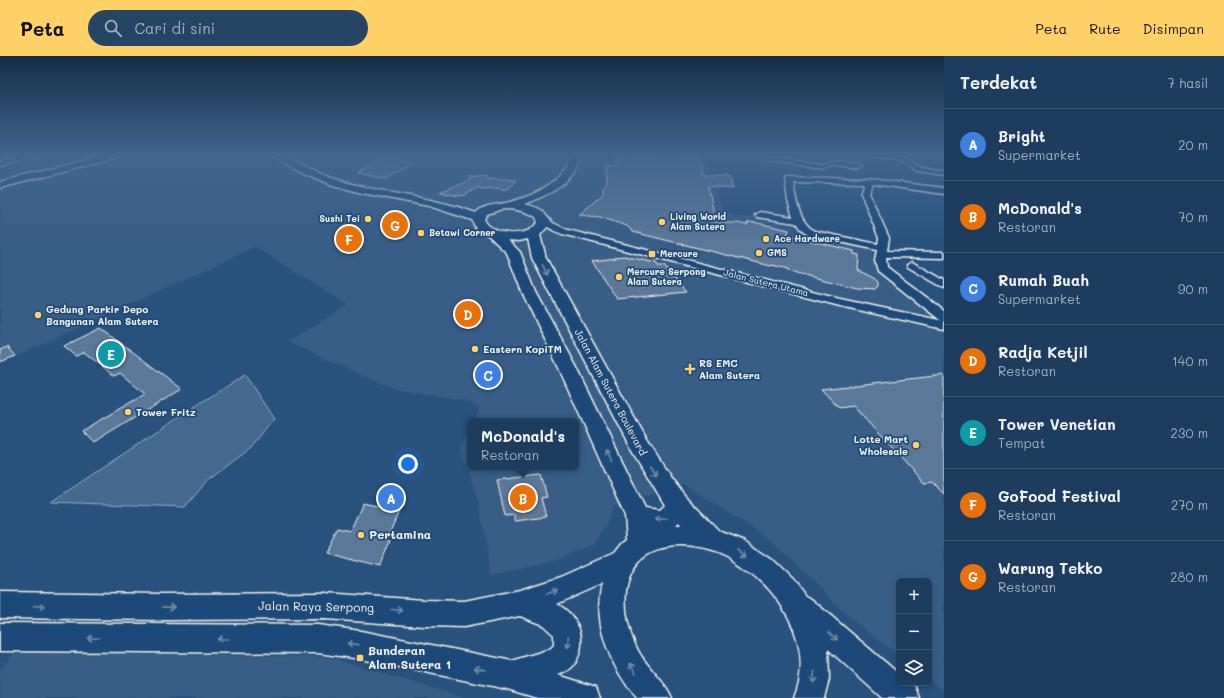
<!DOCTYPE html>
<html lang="id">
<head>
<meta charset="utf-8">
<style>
	:root { --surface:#1e3d5e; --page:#264464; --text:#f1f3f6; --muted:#a1aebc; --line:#3c5673; --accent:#ffd166 }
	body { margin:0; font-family:Mali,sans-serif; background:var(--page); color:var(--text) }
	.controls { position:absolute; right:12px; bottom:12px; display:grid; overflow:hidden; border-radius:6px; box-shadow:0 2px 6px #0003 }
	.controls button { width:36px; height:36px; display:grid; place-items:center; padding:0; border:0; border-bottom:1px solid var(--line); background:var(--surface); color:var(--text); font:20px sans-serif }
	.you { position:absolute; left:408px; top:408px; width:14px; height:14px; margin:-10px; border:3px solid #fff; border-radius:50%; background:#1a73e8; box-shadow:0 0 0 6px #1a73e833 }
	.badge { display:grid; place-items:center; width:26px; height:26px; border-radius:50%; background:var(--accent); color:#fff; font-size:13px; font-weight:700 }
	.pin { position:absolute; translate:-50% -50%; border:2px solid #fff; box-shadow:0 1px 4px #0006 }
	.popup { position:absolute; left:467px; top:362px; width:112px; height:52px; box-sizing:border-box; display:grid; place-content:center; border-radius:6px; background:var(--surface); filter:drop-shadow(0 1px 3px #0005); font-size:13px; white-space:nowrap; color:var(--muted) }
	.popup b { font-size:15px; color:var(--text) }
	.popup::after { content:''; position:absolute; left:50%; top:100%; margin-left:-8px; border:8px solid transparent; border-top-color:var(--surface) }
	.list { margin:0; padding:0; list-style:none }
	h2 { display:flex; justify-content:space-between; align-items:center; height:52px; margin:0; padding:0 16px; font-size:17px }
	h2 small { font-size:13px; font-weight:400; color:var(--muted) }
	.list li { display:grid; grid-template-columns:26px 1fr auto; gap:12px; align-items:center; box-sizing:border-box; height:72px; padding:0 16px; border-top:1px solid var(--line) }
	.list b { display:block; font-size:15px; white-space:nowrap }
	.list p { margin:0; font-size:13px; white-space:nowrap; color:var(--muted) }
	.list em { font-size:13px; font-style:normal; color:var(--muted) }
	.icon { flex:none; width:22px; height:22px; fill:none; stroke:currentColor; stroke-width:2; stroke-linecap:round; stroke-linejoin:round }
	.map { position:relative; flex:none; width:944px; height:642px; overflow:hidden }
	header { display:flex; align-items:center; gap:24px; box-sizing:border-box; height:56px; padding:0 20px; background:var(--accent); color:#111 }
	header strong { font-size:19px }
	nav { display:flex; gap:22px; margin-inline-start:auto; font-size:14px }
	.search { width:280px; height:36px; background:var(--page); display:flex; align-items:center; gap:10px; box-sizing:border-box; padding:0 14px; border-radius:22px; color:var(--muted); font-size:15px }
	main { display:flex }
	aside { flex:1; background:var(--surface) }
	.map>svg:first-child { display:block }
</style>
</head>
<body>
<header>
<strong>Peta</strong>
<div class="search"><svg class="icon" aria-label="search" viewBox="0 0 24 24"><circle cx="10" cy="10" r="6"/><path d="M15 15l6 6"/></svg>Cari di sini</div>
<nav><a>Peta</a><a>Rute</a><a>Disimpan</a></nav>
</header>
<main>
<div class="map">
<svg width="944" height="642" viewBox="0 0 944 642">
	<rect width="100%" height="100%" fill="#28517e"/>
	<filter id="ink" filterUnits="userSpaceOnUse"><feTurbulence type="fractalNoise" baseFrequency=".025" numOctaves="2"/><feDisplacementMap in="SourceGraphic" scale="8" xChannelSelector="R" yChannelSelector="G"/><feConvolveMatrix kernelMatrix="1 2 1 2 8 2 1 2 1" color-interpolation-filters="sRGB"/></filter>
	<g filter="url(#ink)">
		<path fill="#375d86" d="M63,99h640l10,17 18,2 5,15 -20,-1 7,23 16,6 18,-1 36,5 3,10 80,17 -1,11 4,11 65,47v374l-15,-12v-98h-30v75l-47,-36 -81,-80 -88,-56 -70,23 -6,17 -13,21 -40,17 -63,13 -12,-71 -18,-57 9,-17v37h106v-46h-101l4,-13 -12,-7 -75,-13 -105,-46 61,-37 -93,-58 -255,117v-194z
			M15,595l313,6 137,41h-465v-28z"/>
		<path fill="#45688e" stroke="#9cacbb" d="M245,319l29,44 -23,29 -43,32 -23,27 -134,-5 143,-95z"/>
		<path fill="#5b7899" stroke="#f4f1e8" d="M618,99h77l8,12v7l26,2 4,13 -25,-3 8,37h21l10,2 1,-3 10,1 31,7 -2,5 67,16v3l5,1 -1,15 17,9 3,3v4l-3,3 -18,-1 -69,-17v-2l-16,-4 -1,1 -138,-34 -6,-6 -27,-9 -21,-2 24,-21v-7l4,-5v-18l11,3z
			M386,100l26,6 -26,17 -28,-6z
			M487,119v3l17,1 2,-1 10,2 -8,9h-5l-9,-1 -12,1 -4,-2 -13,8 -5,1 -20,-4 31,-12 -3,-3z
			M624,200l32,7 2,3h6l22,26 -69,7 -25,-38 24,-3 -1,-1z
			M101,272l81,61 -89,54 -12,-12 64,-37 -25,-21 -6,3 -30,-24 -8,4 -12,-10z
			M7,291l8,9 -15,6v-12z
			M944,319v119l-12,-12 -8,1 -71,-77 -14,2 -18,-19z
			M541,419l6,22 -6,1 5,19 -31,4 -1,-6 -9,1 -8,-36z
			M363,447l36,8 -12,28 4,1 -11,27 -56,-14 13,-25 13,3z"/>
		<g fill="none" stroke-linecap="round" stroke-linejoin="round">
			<g stroke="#f4f1e8" stroke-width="3">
				<path id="minor" d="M26,99h13l-1,2 -38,8v-4z
					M868,99l36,2 18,10 22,4v4l-27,-4 -15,-10 -30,-4z
					M768,101l55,7c8,-4 32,-3 39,2l-4,2 -26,-3 -8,3 -53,-7h-3z
					M786,121l84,2 74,9v6l-71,-10 -4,9 20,45 -2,13 57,1v6l-58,-1 1,10 57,44v10l-4,-1 -62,-49 -3,-10 2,-11 -69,-15 -6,-4 -6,-8 -39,-6 -2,-2 5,-3 33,5 -5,-16 -3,-22zM793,126l72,1 -4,10 18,45 -1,6 -64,-13c-16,-11 -18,-31 -21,-49z
					M544,160l3,1 6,6 15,7 272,69 104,22v8l-104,-23 -278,-72c-9,-4 -17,-7 -23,-15z
					M912,206l32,18v8l-36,-21 -1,-2z"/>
			</g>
			<g stroke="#f4f1e8" stroke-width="3">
				<path id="major" d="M106,99h16l-2,2 -120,31v-6z
					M267,99c20,-1 37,11 54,19 50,20 105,20 155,39 8,-9 22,-8 34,-11 27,-7 53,-21 65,-47h10c-10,27 -34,39 -60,49 15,4 20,6 25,20l-10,11 6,23 100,181 25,39 14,18 34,35 26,10 27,18 21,20 12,17 6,3 88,75v9h11l5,4 4,11h-37l-54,-49 1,30 -5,19h-30c23,-55 -17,-115 -66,-141 -14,-7 -31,-11 -47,-11 -47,0 -62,35 -53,77 3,15 10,30 19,41 9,12 19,20 25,34h-35c-26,-30 -45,-74 -35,-114l-45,20c19,10 30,32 21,53 -1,3 -3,7 -6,10 -4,4 -9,6 -14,8l38,12 4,11h-63l-30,-9 -146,-30 -43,-6 -318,-2v-28l318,2 43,6 151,30 38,-12 4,-4v-10l-11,-10 -23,-9 -56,11 -40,-1 -99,-7 -163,1 -162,-2v-26l162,2 163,-1 99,7 40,1 56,-11 41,-13 54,-24 7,-9 5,-4 -2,-24 -67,-150 -36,-74 -15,-39 -18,-17 -13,-7 -4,-9 -43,-14 -67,-13 -29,-8 -28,-11zM502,153c12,0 23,1 34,8l2,6c-4,3 -7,7 -11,8 -13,5 -37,2 -43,-12l3,-5zM528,183l4,19 100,192 33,55 -5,5 -15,-2 -69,-142 -40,-74 -16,-40 -12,-12 11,1zM679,466l2,3h-5z"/>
			</g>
			<use href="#minor" fill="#1f4a7a" fill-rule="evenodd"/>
			<use href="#major" fill="#1f4a7a" fill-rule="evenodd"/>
		</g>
		<defs><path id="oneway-shaft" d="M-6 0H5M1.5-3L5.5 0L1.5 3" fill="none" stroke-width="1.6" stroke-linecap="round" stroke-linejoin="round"/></defs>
		<g stroke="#748da6">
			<use href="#oneway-shaft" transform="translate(545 214) rotate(62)"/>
			<use href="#oneway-shaft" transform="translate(609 399) rotate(-115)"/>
			<use href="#oneway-shaft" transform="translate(653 415) rotate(57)"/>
			<use href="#oneway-shaft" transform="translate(661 463) rotate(173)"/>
			<use href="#oneway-shaft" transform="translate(743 497) rotate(32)"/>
			<use href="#oneway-shaft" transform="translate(552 536) rotate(-19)"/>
			<use href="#oneway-shaft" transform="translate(39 550) rotate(2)"/>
			<use href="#oneway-shaft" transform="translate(169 551) rotate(-1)"/>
			<use href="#oneway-shaft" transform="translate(397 554) rotate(5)"/>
			<use href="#oneway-shaft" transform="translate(833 580) rotate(42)"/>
			<use href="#oneway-shaft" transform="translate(93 582) rotate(-180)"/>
			<use href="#oneway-shaft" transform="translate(223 583) rotate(-180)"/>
			<use href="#oneway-shaft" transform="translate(568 586) rotate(92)"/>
			<use href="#oneway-shaft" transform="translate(353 588) rotate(-172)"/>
			<use href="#oneway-shaft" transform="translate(633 612) rotate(-121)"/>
			<use href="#oneway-shaft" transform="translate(480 613) rotate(-169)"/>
			<use href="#oneway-shaft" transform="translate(814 621) rotate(96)"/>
		</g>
	</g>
	<linearGradient id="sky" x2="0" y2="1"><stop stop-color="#162d45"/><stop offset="0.52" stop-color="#42658f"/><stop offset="1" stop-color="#42658f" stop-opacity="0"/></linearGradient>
	<rect width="944" height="189" fill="url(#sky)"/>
	<g fill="#ffd166" stroke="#1f4a7a" stroke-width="1.5">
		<circle cx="368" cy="163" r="4"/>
		<circle cx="662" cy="166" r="4"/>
		<circle cx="421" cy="177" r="4"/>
		<circle cx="766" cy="183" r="4"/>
		<circle cx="759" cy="197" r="4"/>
		<rect x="648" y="194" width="8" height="8" rx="2"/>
		<circle cx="619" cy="221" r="4"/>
		<circle cx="38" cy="259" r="4"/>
		<circle cx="475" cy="293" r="4"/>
		<path d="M688 307h4v4h4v4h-4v4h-4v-4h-4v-4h4z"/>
		<circle cx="128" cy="356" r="4"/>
		<circle cx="916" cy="389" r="4"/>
		<circle cx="361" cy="479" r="4"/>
		<rect x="356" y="598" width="8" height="8" rx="2"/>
	</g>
	<g text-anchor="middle" stroke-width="3.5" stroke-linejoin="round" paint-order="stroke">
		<g font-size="9" font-weight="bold" fill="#f4f1e8" stroke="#1f4a7a" text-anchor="start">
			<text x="670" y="164">Living World<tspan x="670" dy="10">Alam Sutera</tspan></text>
			<text x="360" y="166" text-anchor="end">Sushi Tei</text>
			<text x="429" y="180">Betawi Corner</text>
			<text x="774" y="186">Ace Hardware</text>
			<text x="767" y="200">GMS</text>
			<text x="660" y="201">Mercure</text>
			<text x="627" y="219">Mercure Serpong<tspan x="627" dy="10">Alam Sutera</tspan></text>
		</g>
		<g font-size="9" fill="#f4f1e8" stroke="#1f4a7a">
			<text transform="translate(766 227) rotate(14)" y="3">Jalan Sutera Utama</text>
		</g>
		<g font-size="10" font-weight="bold" fill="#f4f1e8" stroke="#1f4a7a" text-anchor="start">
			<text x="46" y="257">Gedung Parkir Depo<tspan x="46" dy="12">Bangunan Alam Sutera</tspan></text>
			<text x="483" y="297">Eastern KopiTM</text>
			<text x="699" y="311">RS EMC<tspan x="699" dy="12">Alam Sutera</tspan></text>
			<text x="136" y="360">Tower Fritz</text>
			<text x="908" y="387" text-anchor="end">Lotte Mart<tspan x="908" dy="12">Wholesale</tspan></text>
		</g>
		<g font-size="10" fill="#f4f1e8" stroke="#1f4a7a">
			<text transform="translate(611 336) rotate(62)" y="4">Jalan Alam Sutera Boulevard</text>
		</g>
		<g font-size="12" font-weight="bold" fill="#f4f1e8" stroke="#1f4a7a" text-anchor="start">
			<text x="369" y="483">Pertamina</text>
			<text x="368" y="599">Bunderan<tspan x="368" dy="14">Alam Sutera 1</tspan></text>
		</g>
		<g font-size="12" fill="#f4f1e8" stroke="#1f4a7a">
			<text transform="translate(316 551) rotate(1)" y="4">Jalan Raya Serpong</text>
		</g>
	</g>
</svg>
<div class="controls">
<button>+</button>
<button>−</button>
<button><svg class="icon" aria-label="layers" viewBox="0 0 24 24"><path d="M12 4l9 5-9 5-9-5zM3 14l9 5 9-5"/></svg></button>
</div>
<div class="you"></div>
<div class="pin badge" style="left:391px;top:442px;background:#3f7fe0">A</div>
<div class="pin badge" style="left:523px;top:442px;background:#e8710a">B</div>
<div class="popup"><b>McDonald's</b>Restoran</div>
<div class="pin badge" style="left:488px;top:319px;background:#3f7fe0">C</div>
<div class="pin badge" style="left:468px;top:258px;background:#e8710a">D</div>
<div class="pin badge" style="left:111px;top:298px;background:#0f9aa8">E</div>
<div class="pin badge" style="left:349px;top:183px;background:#e8710a">F</div>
<div class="pin badge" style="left:395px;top:169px;background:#e8710a">G</div>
</div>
<aside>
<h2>Terdekat<small>7 hasil</small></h2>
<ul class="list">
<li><span class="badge" style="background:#3f7fe0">A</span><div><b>Bright</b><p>Supermarket</p></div><em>20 m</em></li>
<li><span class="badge" style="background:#e8710a">B</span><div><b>McDonald's</b><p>Restoran</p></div><em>70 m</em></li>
<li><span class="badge" style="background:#3f7fe0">C</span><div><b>Rumah Buah</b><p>Supermarket</p></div><em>90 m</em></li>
<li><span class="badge" style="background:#e8710a">D</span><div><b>Radja Ketjil</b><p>Restoran</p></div><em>140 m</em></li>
<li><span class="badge" style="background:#0f9aa8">E</span><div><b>Tower Venetian</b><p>Tempat</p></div><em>230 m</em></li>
<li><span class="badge" style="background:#e8710a">F</span><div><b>GoFood Festival</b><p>Restoran</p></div><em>270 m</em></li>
<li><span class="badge" style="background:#e8710a">G</span><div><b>Warung Tekko</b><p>Restoran</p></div><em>280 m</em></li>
</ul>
</aside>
</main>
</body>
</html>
